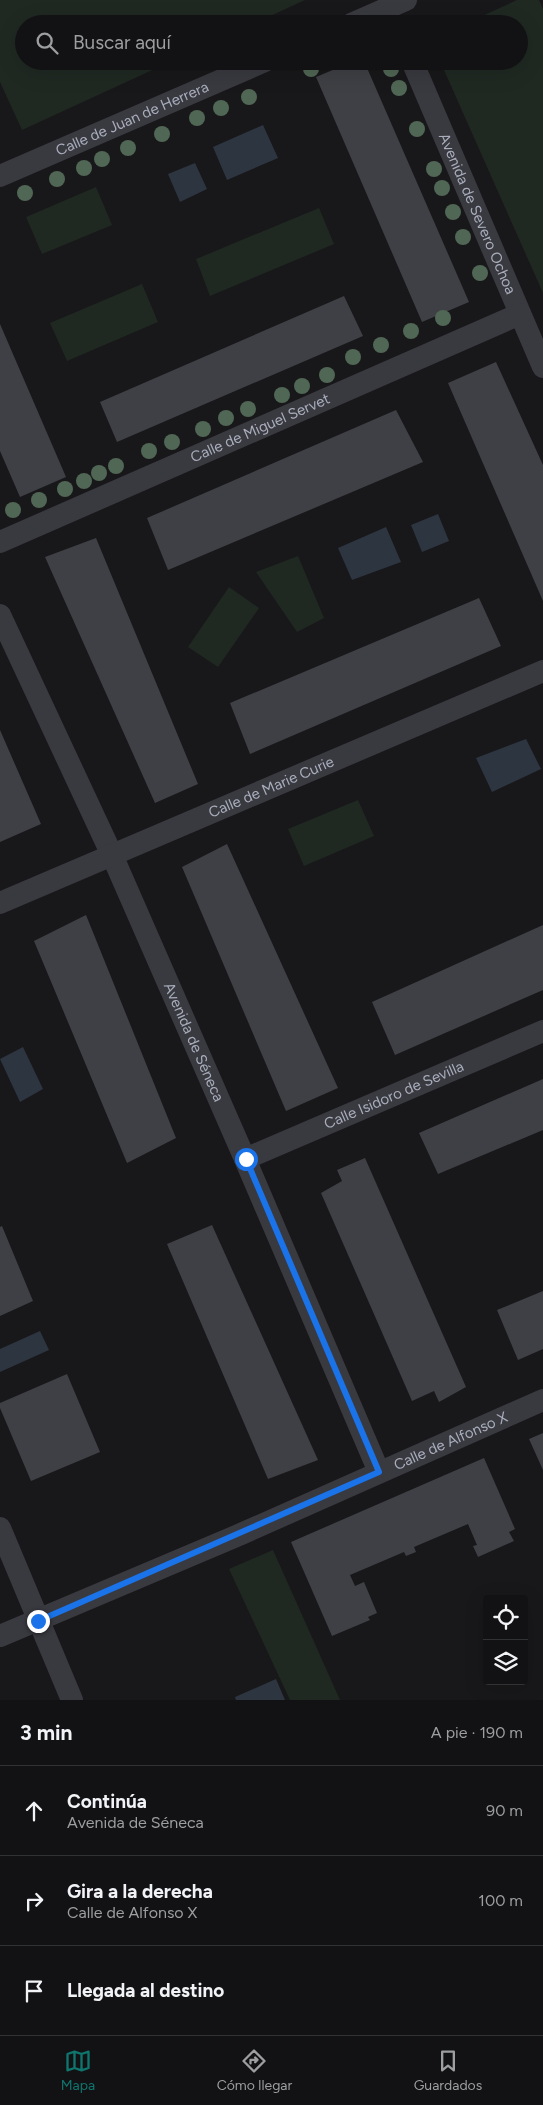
<!DOCTYPE html>
<html lang="es">
<head>
<meta charset="utf-8">
<style>
	:root { --surface:#121214; --page:#1f2022; --text:#f1f3f6; --muted:#9c9ea0; --line:#313234; --accent:#0f766e }
	body { margin:0; font-family:Figtree,sans-serif; background:var(--page); color:var(--text) }
	.controls { position:absolute; right:15px; bottom:15px; display:grid; overflow:hidden; border-radius:5px; box-shadow:0 5px 20px #0002 }
	.controls button { width:45px; height:45px; display:grid; place-items:center; padding:0; border:0; border-bottom:1px solid var(--line); background:var(--surface); color:var(--text); font:25px sans-serif }
	.stop { position:absolute; width:15px; height:15px; margin:-11px; border:4px solid #1a73e8; border-radius:50%; background:#fff }
	.stop.end { background:#1a73e8; border-color:#fff; box-shadow:0 1px 5px #0008 }
	.list { margin:0; padding:0; list-style:none }
	h2 { display:flex; justify-content:space-between; align-items:center; height:65px; margin:0; padding:0 20px; font-size:21px }
	h2 small { font-size:16px; font-weight:400; color:var(--muted) }
	.list li { display:grid; grid-template-columns:32px 1fr auto; gap:15px; align-items:center; box-sizing:border-box; height:90px; padding:0 20px; border-top:1px solid var(--line) }
	.list b { display:block; font-size:19px; white-space:nowrap }
	.list p { margin:0; font-size:16px; white-space:nowrap; color:var(--muted) }
	.list em { font-size:16px; font-style:normal; color:var(--muted) }
	.icon { flex:none; width:28px; height:28px; fill:none; stroke:currentColor; stroke-width:2; stroke-linecap:round; stroke-linejoin:round }
	.map { position:relative; flex:none; width:543px; height:1700px; overflow:hidden }
	.search { position:absolute; background:var(--surface); box-shadow:0 5px 20px #0002; left:15px; right:15px; top:15px; height:55px; display:flex; align-items:center; gap:12px; box-sizing:border-box; padding:0 18px; border-radius:28px; color:var(--muted); font-size:19px }
	.sheet { height:335px; background:var(--surface) }
	nav { display:flex; justify-content:space-around; align-items:center; box-sizing:border-box; height:70px; border-top:1px solid var(--line); background:var(--surface); font-size:14px; color:var(--muted) }
	nav a { display:grid; justify-items:center; gap:2px }
	nav .on { color:var(--accent) }
	.map>svg:first-child { display:block }
</style>
</head>
<body>
<div class="map">
<svg width="543" height="1700" viewBox="0 0 543 1700">
	<rect width="100%" height="100%" fill="#18181a"/>
	<path fill="#1f2922" d="M0,0h305l-52,24h-229v37h148l-150,69 -22,-48z
		M517,0h22l4,9v284l-103,-232h79v-37h-54z
		M96,187l16,38 -70,29 -16,-37z
		M319,208l15,36 -124,52 -14,-37z
		M142,284l16,38 -91,39 -17,-38z
		M298,556l26,62 -27,14 -41,-60z
		M229,587l30,21 -41,59 -30,-20z
		M358,800l16,36 -70,30 -16,-37z
		M273,1550l67,150h-50l-61,-131z"/>
	<path fill="#2d3540" d="M263,125l15,33 -51,22 -14,-33z
		M195,163l12,26 -27,13 -12,-28z
		M438,514l11,27 -27,11 -11,-27z
		M386,527l15,35 -49,18 -14,-32z
		M526,739l15,30 -49,23 -16,-34z
		M23,1047l20,42 -23,13 -20,-43z
		M40,1331l9,19 -49,22v-23z
		M276,1679l9,21h-49l-1,-3z"/>
	<path fill="#3f4045" d="M354,61h10l105,241 -47,20 -106,-245z
		M344,296l19,40 -246,106 -17,-40z
		M0,324l66,153 -46,20 -20,-46z
		M496,362l47,103v136l-95,-218z
		M396,410l27,52 -255,108 -21,-52z
		M96,538l102,246 -43,19 -110,-246z
		M479,598l22,48 -251,108 -20,-51z
		M0,730l41,94 -41,18z
		M227,844l111,244 -52,23 -104,-244z
		M86,915l90,223 -49,25 -93,-222z
		M543,925v65l-148,65 -23,-53z
		M543,1079v51l-105,44 -19,-41z
		M365,1158l101,229 -27,15 -5,-11 -22,10 -91,-208 21,-12 -5,-11z
		M212,1225l106,235 -50,19 -101,-235z
		M2,1226l31,75 -33,15v-89z
		M543,1291v58l-25,11 -21,-50z
		M67,1374l33,78 -69,29 -31,-73v-5z
		M543,1433v37l-14,-31z
		M484,1458l31,71 -6,3 5,9 -36,16 -5,-11 4,-1 -9,-21 -54,23 2,5 -10,4 -2,-4 -54,23 5,11 9,-4 13,31 -9,4 2,3 -38,16 -41,-94z"/>
	<g fill="none" stroke-linecap="round" stroke-linejoin="round">
		<g stroke="#393940" stroke-width="22">
			<path d="M351,24l55,-24"/>
			<path id="s1" d="M412,61l131,306"/>
			<path id="s2" d="M0,176l265,-115"/>
			<path id="s3" d="M0,542l520,-228"/>
			<path id="s4" d="M0,615l112,240 133,304 134,313"/>
			<path id="s5" d="M0,903l543,-232"/>
			<path id="s6" d="M245,1159l298,-128"/>
			<path d="M0,1528l72,172"/>
			<path id="s7" d="M0,1636l241,-102 302,-134"/>
		</g>
	</g>
	<g fill="#516755">
		<circle cx="311" cy="69" r="8"/>
		<circle cx="391" cy="69" r="8"/>
		<circle cx="399" cy="88" r="8"/>
		<circle cx="249" cy="97" r="8"/>
		<circle cx="221" cy="108" r="8"/>
		<circle cx="197" cy="118" r="8"/>
		<circle cx="417" cy="129" r="8"/>
		<circle cx="162" cy="134" r="8"/>
		<circle cx="128" cy="148" r="8"/>
		<circle cx="102" cy="159" r="8"/>
		<circle cx="84" cy="168" r="8"/>
		<circle cx="434" cy="169" r="8"/>
		<circle cx="57" cy="179" r="8"/>
		<circle cx="442" cy="188" r="8"/>
		<circle cx="25" cy="193" r="8"/>
		<circle cx="453" cy="212" r="8"/>
		<circle cx="463" cy="237" r="8"/>
		<circle cx="480" cy="273" r="8"/>
		<circle cx="443" cy="318" r="8"/>
		<circle cx="411" cy="331" r="8"/>
		<circle cx="381" cy="345" r="8"/>
		<circle cx="353" cy="357" r="8"/>
		<circle cx="327" cy="375" r="8"/>
		<circle cx="302" cy="386" r="8"/>
		<circle cx="282" cy="395" r="8"/>
		<circle cx="248" cy="409" r="8"/>
		<circle cx="226" cy="418" r="8"/>
		<circle cx="203" cy="429" r="8"/>
		<circle cx="172" cy="442" r="8"/>
		<circle cx="149" cy="451" r="8"/>
		<circle cx="116" cy="466" r="8"/>
		<circle cx="99" cy="473" r="8"/>
		<circle cx="84" cy="481" r="8"/>
		<circle cx="65" cy="489" r="8"/>
		<circle cx="39" cy="500" r="8"/>
		<circle cx="13" cy="510" r="8"/>
	</g>
	<g fill="none" stroke-linecap="round" stroke-linejoin="round">
		<path stroke="#1a73e8" stroke-width="6" d="M38,1621l341,-149 -133,-313"/>
	</g>
	<g text-anchor="middle" stroke-width="4.5" stroke-linejoin="round" paint-order="stroke">
		<g font-size="15" fill="#a9adbb" stroke="#131316">
			<text dy="5" stroke="none"><textPath href="#s2" startOffset="144">Calle de Juan de Herrera</textPath></text>
			<text dy="5" stroke="none"><textPath href="#s1" startOffset="166">Avenida de Severo Ochoa</textPath></text>
			<text dy="5" stroke="none"><textPath href="#s3" startOffset="284">Calle de Miguel Servet</textPath></text>
			<text dy="5" stroke="none"><textPath href="#s5" startOffset="295">Calle de Marie Curie</textPath></text>
			<text dy="5" stroke="none"><textPath href="#s4" startOffset="469">Avenida de Séneca</textPath></text>
			<text dy="5" stroke="none"><textPath href="#s6" startOffset="162">Calle Isidoro de Sevilla</textPath></text>
			<text dy="5" stroke="none"><textPath href="#s7" startOffset="491">Calle de Alfonso X</textPath></text>
		</g>
	</g>
</svg>
<div class="controls">
<button><svg class="icon" aria-label="locate" viewBox="0 0 24 24"><circle cx="12" cy="12" r="6"/><path d="M12 2v4M12 18v4M2 12h4M18 12h4"/></svg></button>
<button><svg class="icon" aria-label="layers" viewBox="0 0 24 24"><path d="M12 4l9 5-9 5-9-5zM3 14l9 5 9-5"/></svg></button>
</div>
<div class="stop" style="left:246px;top:1159px"></div>
<div class="stop end" style="left:38px;top:1621px"></div>
<div class="search"><svg class="icon" aria-label="search" viewBox="0 0 24 24"><circle cx="10" cy="10" r="6"/><path d="M15 15l6 6"/></svg>Buscar aquí</div>
</div>
<section class="sheet">
<h2>3 min<small>A pie · 190 m</small></h2>
<ul class="list">
<li><svg class="icon" aria-label="ahead" viewBox="0 0 24 24"><path d="M12 20V5M6 11l6-6 6 6"/></svg><div><b>Continúa</b><p>Avenida de Séneca</p></div><em>90 m</em></li>
<li><svg class="icon" aria-label="right" viewBox="0 0 24 24"><path d="M7 20v-9h11M14 6l5 5-5 5"/></svg><div><b>Gira a la derecha</b><p>Calle de Alfonso X</p></div><em>100 m</em></li>
<li><svg class="icon" aria-label="arrive" viewBox="0 0 24 24"><path d="M6 21V4h12l-3 4 3 4H6"/></svg><div><b>Llegada al destino</b></div></li>
</ul>
</section>
<nav>
<a class="on"><svg class="icon" aria-label="map" viewBox="0 0 24 24"><path d="M3 6l6-2 6 2 6-2v14l-6 2-6-2-6 2zM9 4v14M15 6v14"/></svg>Mapa</a>
<a><svg class="icon" aria-label="directions" viewBox="0 0 24 24"><path d="M12 3l9 9-9 9-9-9zM9 14v-3h6M13 9l2 2-2 2"/></svg>Cómo llegar</a>
<a><svg class="icon" aria-label="saved" viewBox="0 0 24 24"><path d="M7 4h10v16l-5-4-5 4z"/></svg>Guardados</a>
</nav>
</body>
</html>
